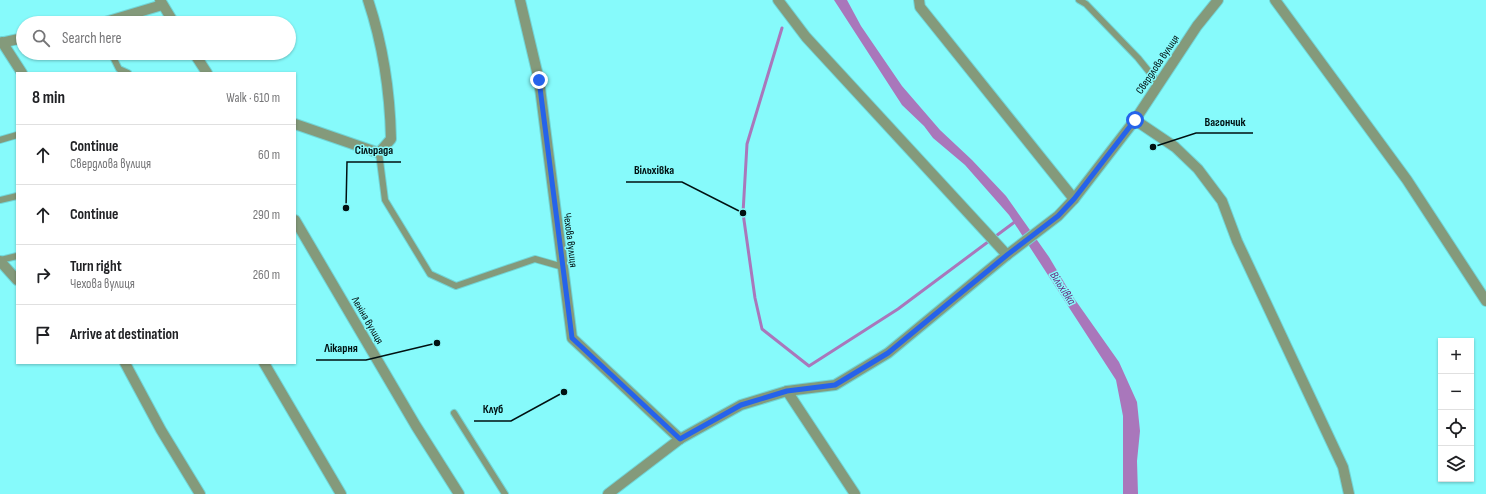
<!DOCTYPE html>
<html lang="en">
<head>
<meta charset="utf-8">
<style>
	:root { --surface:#fff; --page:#f6f6f6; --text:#202124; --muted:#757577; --line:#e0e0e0 }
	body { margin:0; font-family:"Sofia Sans Condensed",sans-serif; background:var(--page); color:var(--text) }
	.controls { position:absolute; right:12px; bottom:12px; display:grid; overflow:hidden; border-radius:0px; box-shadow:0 1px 3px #0004 }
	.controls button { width:36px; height:36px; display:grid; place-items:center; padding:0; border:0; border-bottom:1px solid var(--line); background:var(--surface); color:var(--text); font:20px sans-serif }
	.stop { position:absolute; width:12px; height:12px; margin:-9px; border:3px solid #2563eb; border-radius:50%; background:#fff }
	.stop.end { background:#2563eb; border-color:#fff; box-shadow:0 1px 4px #0008 }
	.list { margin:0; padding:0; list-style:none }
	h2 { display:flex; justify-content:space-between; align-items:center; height:52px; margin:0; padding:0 16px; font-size:17px }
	h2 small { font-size:13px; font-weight:400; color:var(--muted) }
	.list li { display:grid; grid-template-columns:26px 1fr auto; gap:12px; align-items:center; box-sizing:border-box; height:60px; padding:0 16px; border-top:1px solid var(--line) }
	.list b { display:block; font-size:15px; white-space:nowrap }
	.list p { margin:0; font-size:13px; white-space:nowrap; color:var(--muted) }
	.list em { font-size:13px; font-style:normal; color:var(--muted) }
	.icon { flex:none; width:22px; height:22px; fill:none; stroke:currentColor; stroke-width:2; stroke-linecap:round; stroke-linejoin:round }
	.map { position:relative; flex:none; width:1486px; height:494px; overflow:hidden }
	.search { position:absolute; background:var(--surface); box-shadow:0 1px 3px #0004; left:16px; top:16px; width:280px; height:44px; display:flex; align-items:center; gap:10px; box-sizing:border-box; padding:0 14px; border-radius:22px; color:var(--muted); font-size:15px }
	.panel { position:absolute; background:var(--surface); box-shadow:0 1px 3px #0004; left:16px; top:72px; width:280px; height:292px; border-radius:0px }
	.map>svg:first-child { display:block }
</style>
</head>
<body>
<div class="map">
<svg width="1486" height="494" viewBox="0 0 1486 494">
	<rect width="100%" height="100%" fill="#86fafb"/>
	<path fill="#a977bb" d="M834,0h13l14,26 41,60 38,44 32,30 34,36 43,61 22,37 48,68 18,40 3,29 -3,30 1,33h-15v-78l-7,-36 -107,-165 -44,-50 -32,-27 -9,-12 -22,-21z"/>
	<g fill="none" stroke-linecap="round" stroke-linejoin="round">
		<path stroke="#a977bb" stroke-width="3" d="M782,28l-35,116 -4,69 12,85 7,31 47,37 89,-57 118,-88"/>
		<g stroke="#71d5d6" stroke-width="8">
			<path id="service" d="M1079,0l7,4 52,54 21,26
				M111,53l8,16 9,4
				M0,140l17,-5
				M379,153l6,47 45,74 26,12 79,-27 28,8
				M0,200l17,-4
				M0,260l17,-4
				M454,413l51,81"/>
		</g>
		<g stroke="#71d5d6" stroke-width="12">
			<path id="minor" d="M520,0l19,80 33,258 108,101
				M778,0l28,37 201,218
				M919,0l1,7 154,192
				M1275,0l132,180 79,121
				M102,23l60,-18
				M2,42l20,31
				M0,43l23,-5
				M1135,120l40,27 23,22 24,32 15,40 106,226 6,27
				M295,124l84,29 12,-14c-1,-48 -8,-94 -23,-139
				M0,261l17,19
				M125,363l36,67 39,64
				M264,363l77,131
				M787,391l68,103"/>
		</g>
		<g stroke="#71d5d6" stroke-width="12">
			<path id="tertiary" d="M160,0l14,23
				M194,53l13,20
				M295,220l121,206 43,68
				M608,494l72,-55 61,-34 46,-14 48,-6 53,-32 119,-98 51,-39 16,-17 61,-79 62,-94 21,-26"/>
		</g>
		<use href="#service" stroke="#849a7b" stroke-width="6"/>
		<use href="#minor" stroke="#849a7b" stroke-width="10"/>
		<use href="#tertiary" stroke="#849a7b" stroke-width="10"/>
	</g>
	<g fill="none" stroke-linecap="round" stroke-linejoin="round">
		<path stroke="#2563eb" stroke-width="5" d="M539,80l33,258 108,101 61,-34 46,-14 48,-6 53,-32 119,-98 51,-39 16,-17 61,-79"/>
	</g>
	<g text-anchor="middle" stroke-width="3" stroke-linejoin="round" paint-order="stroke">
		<g font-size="11" fill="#001112" stroke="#86fafb">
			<text transform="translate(1157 64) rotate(-56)" y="4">Свердлова вулиця</text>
			<text transform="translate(571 240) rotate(83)" y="4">Чехова вулиця</text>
			<text transform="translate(368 320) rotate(60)" y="4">Леніна вулиця</text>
		</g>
		<g font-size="12" font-style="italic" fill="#67297c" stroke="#86fafb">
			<text transform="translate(1063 288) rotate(57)" y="4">Вільхівка</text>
		</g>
	</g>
	<path fill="none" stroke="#001112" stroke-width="1.5" d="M1153 147L1196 133H1253M346 208L347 162H401M743 213L682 182H626M437 343L366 360H316M564 392L511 421H474"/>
	<g fill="#001112" stroke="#86fafb" stroke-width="1.5">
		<circle cx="1153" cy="147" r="4"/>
		<circle cx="346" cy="208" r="4"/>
		<circle cx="743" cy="213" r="4"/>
		<circle cx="437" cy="343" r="4"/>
		<circle cx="564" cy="392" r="4"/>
	</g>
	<g font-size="12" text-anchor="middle" font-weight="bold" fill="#001112" stroke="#86fafb" stroke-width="3" stroke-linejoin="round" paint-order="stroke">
		<text x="1225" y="126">Вагончик</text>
		<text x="374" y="154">Сільрада</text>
		<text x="654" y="174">Вільхівка</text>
		<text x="341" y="352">Лікарня</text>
		<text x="493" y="413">Клуб</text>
	</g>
</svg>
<div class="controls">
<button>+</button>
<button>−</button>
<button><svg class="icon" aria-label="locate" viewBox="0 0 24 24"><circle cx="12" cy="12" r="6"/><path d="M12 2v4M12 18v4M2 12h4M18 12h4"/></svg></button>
<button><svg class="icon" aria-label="layers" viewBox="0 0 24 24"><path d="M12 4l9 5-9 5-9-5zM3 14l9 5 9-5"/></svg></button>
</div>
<div class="stop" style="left:1135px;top:120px"></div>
<div class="stop end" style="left:539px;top:80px"></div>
<div class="search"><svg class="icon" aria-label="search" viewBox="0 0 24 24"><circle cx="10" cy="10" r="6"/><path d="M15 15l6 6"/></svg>Search here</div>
<section class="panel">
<h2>8 min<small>Walk · 610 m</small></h2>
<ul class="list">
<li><svg class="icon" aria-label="ahead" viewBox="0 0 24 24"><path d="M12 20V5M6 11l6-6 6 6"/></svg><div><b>Continue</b><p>Свердлова вулиця</p></div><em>60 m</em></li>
<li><svg class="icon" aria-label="ahead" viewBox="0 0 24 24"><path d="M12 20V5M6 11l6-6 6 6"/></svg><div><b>Continue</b></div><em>290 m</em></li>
<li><svg class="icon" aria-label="right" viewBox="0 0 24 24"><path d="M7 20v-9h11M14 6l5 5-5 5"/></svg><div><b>Turn right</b><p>Чехова вулиця</p></div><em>260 m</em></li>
<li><svg class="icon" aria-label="arrive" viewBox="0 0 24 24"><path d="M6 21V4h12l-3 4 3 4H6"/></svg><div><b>Arrive at destination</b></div></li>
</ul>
</section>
</div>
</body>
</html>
